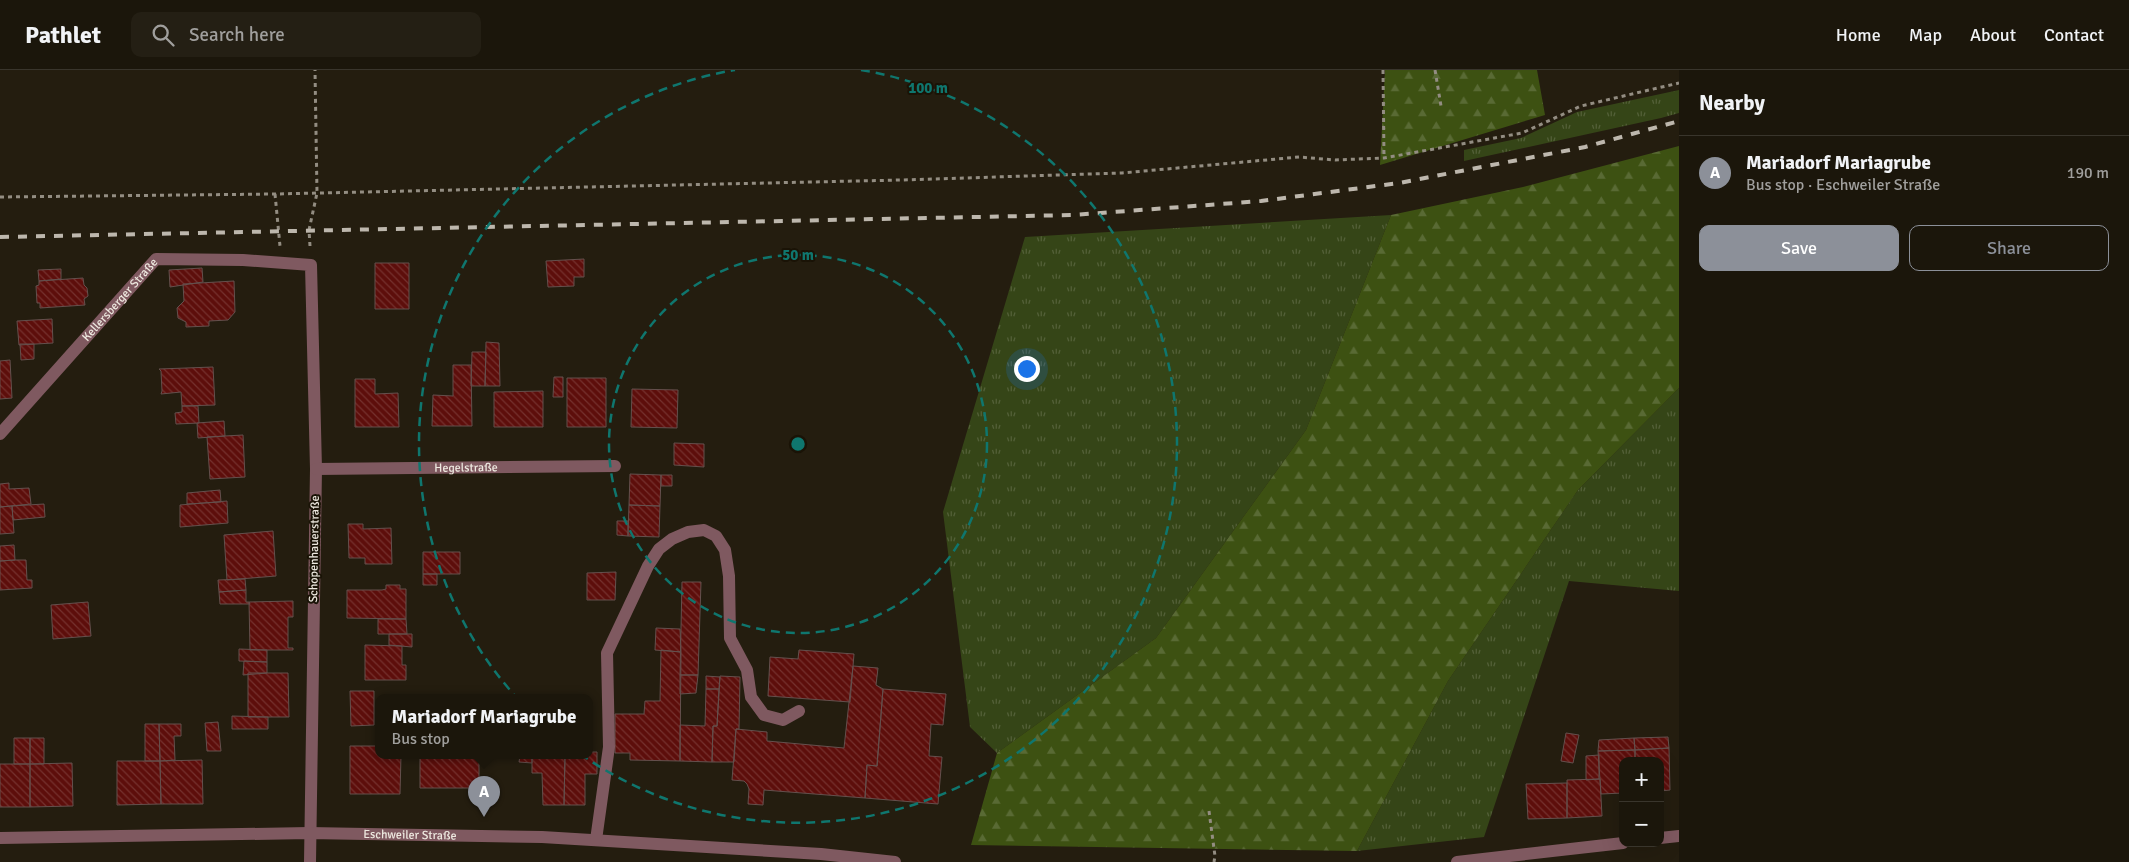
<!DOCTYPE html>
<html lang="en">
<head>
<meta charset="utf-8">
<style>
	:root { --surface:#1b160b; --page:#241f14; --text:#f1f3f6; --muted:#a09f9d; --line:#39352c; --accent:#8c9099 }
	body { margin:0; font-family:Signika,sans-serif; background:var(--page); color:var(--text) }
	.controls { position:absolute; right:15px; bottom:15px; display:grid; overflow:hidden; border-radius:10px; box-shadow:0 5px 20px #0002 }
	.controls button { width:45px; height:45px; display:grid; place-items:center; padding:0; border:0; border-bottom:1px solid var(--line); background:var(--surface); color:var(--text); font:25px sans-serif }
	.you { position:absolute; left:1026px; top:298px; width:18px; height:18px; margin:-12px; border:4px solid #fff; border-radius:50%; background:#1a73e8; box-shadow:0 0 0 8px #1a73e833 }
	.badge { display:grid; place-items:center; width:32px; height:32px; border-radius:50%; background:var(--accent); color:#fff; font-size:16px; font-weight:700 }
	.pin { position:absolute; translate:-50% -41px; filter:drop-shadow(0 1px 2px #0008) }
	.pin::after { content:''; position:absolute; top:26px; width:18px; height:15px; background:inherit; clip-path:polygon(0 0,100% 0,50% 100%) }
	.popup { position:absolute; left:375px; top:624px; width:218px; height:65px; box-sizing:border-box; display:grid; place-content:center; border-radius:10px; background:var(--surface); filter:drop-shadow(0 1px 4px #0005); font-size:16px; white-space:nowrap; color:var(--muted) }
	.popup b { font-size:19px; color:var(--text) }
	.popup::after { content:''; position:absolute; left:50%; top:100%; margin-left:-10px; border:10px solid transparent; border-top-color:var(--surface) }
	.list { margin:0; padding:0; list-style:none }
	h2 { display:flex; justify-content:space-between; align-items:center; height:65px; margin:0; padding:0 20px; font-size:21px }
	h2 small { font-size:16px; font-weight:400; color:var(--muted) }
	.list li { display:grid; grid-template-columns:32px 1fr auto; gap:15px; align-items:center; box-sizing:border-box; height:75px; padding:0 20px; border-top:1px solid var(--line) }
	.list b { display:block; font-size:19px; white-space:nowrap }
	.list p { margin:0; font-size:16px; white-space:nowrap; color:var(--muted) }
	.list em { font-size:16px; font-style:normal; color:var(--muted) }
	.actions { display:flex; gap:10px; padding:15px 20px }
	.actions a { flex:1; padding:11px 0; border:1px solid var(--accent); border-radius:10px; text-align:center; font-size:18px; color:var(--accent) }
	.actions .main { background:var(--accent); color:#fff }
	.icon { flex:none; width:28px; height:28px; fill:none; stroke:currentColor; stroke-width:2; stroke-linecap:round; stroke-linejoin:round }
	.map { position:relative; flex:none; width:1679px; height:792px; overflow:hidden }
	header { display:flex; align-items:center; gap:30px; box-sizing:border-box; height:70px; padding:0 25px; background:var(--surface); border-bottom:1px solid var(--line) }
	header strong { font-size:24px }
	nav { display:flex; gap:28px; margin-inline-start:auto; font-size:18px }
	.search { width:350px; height:45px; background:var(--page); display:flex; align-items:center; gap:12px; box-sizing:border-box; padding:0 18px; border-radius:10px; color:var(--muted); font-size:19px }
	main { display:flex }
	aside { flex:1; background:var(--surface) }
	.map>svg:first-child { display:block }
</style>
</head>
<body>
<header>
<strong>Pathlet</strong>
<div class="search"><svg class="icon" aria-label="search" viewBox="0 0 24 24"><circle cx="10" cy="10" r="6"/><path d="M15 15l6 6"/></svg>Search here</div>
<nav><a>Home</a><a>Map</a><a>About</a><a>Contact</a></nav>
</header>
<main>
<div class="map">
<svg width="1679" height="792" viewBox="0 0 1679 792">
	<defs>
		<pattern id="grass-tufts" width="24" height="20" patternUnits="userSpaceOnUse" patternTransform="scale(1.25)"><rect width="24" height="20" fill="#354517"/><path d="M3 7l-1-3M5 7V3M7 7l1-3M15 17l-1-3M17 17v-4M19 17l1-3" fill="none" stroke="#536038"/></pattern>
		<pattern id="forest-firs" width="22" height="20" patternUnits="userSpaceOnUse" patternTransform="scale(1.25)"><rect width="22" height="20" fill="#3d5112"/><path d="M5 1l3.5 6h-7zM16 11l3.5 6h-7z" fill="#596a34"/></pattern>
		<pattern id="building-back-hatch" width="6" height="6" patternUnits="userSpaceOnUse" patternTransform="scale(1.25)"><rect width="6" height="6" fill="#5d0e0b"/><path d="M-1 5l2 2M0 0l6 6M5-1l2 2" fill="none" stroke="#75312e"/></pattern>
	</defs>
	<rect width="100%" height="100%" fill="#241d0f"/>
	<path fill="url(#grass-tufts)" d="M1679,20v23l-18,5 -197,43v-11l57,-12 56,-26z
		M1391,145l-85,215 -150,208 -159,115 -27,-26 -27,-215 82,-275z
		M1679,318v203l-110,-10 -85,256 -127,14 91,-170 130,-191z"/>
	<path fill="url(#forest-firs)" d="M1385,0h152l8,45 -165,50z
		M1679,76v242l-101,102 -130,191 -91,170 -386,-6 26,-92 159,-115 150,-208 85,-215 132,-28z"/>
	<path fill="url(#building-back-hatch)" stroke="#64504d" d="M584,189v18h-10v9l-26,1 -2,-26z
		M375,193h34v46h-34z
		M202,198l1,14 -33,5 -1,-17z
		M61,199v10l-22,2 -1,-11z
		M83,208l1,7 3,3 1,8 -4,3 1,6 -45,3v-5h-3l-1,-17 3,-1v-4z
		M234,211l1,31 -7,8 -19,1v5l-23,1v-5l-8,-4 -1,-10 7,-7 -1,-17z
		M52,249l1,24 -34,2 -2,-24z
		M486,272l13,1 1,43h-15z
		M20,274h14v15l-13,1z
		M472,282h14l-1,34h-14z
		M10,290l2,38 -12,1v-38z
		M453,295h18l1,61h-40l1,-31 20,1z
		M213,297l2,38 -33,1 -1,-14 -20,2 1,-3 -1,-20 -2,-2z
		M554,307h9v20h-10z
		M567,308h39v49h-39z
		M355,309h20v15l23,-1 1,34h-44z
		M632,319l46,1 -1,38 -46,-1z
		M543,321v36h-49v-35z
		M182,336h16l1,17 -23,1 -1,-11 7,-1z
		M224,351l1,15 -27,2 -1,-15z
		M243,365l2,42 -35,2 -3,-42z
		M674,373l30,1v23l-30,-2z
		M630,404l31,1 -1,31 -31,-1z
		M661,405h11v11h-11z
		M9,413v6l20,-1 2,16 -31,3v-23z
		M220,420l1,12 -34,2v-11z
		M227,431l1,22 -48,4v-22z
		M44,434l1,13 -32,3 -1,-14z
		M629,435l31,1 -1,31 -31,-1z
		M12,436l2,27 -14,1v-27z
		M617,451h11v15l-11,-1z
		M348,454h15v5l28,-1 1,36h-27v-6h-16z
		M273,461l3,45 -49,4 -3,-45z
		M14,475l1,15 -15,1v-15z
		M423,482h37v22h-37z
		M15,490h11l1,20h5v8l-32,2v-29z
		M616,502l-1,28h-28v-27z
		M423,504h14v11h-14z
		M245,509l1,11 -27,2 -1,-12z
		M682,512h19l-3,93h-18z
		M386,515h14v4h6v30l-59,-1v-28h35l4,-1z
		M246,520v12h3l1,2h-30l-1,-12z
		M293,531v16h-5v31h5v2h-43l-1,-48z
		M88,532l3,34 -38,3 -2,-34z
		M378,549h28l1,15h-29z
		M656,558l24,1 1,23 -26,-2z
		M389,564h23v13l-23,-2z
		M365,575l37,1v19h4v15h-41z
		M239,579l28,1v12l-28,-1z
		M661,580l20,2 -1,109 -50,-1v-7h-15v-39h29l1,-13h15z
		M799,580l55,4 -4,48 -82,-6 2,-39 28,2z
		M244,591l23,1v11l-24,2z
		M853,596l25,2 -2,17 7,4 -6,77 -10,-1 -2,33 -101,-8 -1,15 -15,-1 1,-15 -2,-5 -3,-3 -12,-1 4,-51 31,3v9l77,7z
		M248,603h40l1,44h-41z
		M680,605h18l-2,18 -16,1z
		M706,606l14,1 -1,12h-13z
		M720,606l20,1 -1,52h-3l-2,33h-22l1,-36h4z
		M706,619h13l-2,37h-4l-1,36 -32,-1v-36l25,1z
		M883,619l63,5 -3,31 -12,-1 -2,32 13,1 -4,47 -73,-6 2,-33 10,1z
		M350,621h24v34l-23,1z
		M232,646l36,1v12h-36z
		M218,652l3,29h-14l-2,-28z
		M145,654h14l1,37h-15z
		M159,654h22v12h-7l1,24 -15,1z
		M1566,663l13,2 -6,28 -12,-2z
		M1668,667l1,11 -34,2 -1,-12z
		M14,668h16v26h-16z
		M30,668h14v26h-14z
		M1634,668l1,12 -37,1 1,-11z
		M350,676h29v10h22l-1,38h-50z
		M1669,678l1,42 -10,1v-30h-25v-11z
		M1635,680v11h-12v32l-22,1 -3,-43z
		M589,682h8v22h-12v31h-21l1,-49h24z
		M1599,685v24l-13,1v-24z
		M420,686h59v32h-59z
		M520,686h12v7l-13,-1z
		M532,686h33l-1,49h-21l-1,-32h-10z
		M202,690l1,44h-42l-1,-43z
		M117,691h43l1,43 -44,1z
		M72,693l1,43 -43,1v-43z
		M0,694h30v43h-30z
		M1600,709l2,37 -35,2v-38z
		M1567,713v35l-39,1 -2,-35z"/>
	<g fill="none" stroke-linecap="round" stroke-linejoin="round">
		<path stroke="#938d82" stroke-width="3" stroke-dasharray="4 4" stroke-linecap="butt" d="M1383,0l1,88
			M1435,0l6,36
			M275,124l5,52
			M0,127l275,-3 626,-14 221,-7 177,-16 36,3 49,-2 138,-25 59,-27 98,-23
			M310,176l-1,-16 8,-37 -2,-123
			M1209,741l6,45 -1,6"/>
		<g stroke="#7f5960" stroke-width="12">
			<path id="s1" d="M0,364l156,-175 87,1 68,5 5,204 -6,393"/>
			<path id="s2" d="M316,399l299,-3"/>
			<path id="s3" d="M0,768l309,-5 233,4 279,17 74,8"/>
			<path d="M1660,768l19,-2"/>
			<path d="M596,770l13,-93 -2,-94 41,-87 11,-17 13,-10 16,-7 16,-2 12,6 9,14 4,26 1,62 17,32 4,27 13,18 19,5 16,-9"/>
			<path d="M1457,792l166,-19"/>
		</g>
		<path stroke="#bdb7ad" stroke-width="4" stroke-dasharray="9 9" stroke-linecap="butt" d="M0,167l1073,-22 188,-14 138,-18 186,-36 94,-26"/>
	</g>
	<g fill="none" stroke="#0f766e" stroke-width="2.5" stroke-dasharray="9 6">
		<circle cx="798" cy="374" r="189"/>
		<path d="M861 0A379 379 0 1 1 735 0"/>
	</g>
	<g text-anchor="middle" stroke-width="4" stroke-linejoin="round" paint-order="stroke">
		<g font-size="12" fill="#eee9e0" stroke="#1a1306">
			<text dy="4" stroke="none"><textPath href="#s1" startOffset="180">Kellersberger Straße</textPath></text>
			<text dy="4" stroke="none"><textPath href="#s2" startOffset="150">Hegelstraße</textPath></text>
			<text transform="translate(314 479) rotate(-89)" y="4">Schopenhauerstraße</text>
			<text dy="4" stroke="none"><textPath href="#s3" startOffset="410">Eschweiler Straße</textPath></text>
		</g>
	</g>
	<circle cx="798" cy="374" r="8" fill="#0f766e" stroke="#1a1306" stroke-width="2.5"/>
	<g font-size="15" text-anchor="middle" font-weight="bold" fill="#0f766e" stroke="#1a1306" stroke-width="4" stroke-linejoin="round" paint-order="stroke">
		<text x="928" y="23">100 m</text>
		<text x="798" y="190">50 m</text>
	</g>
</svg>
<div class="controls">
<button>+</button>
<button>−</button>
</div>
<div class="you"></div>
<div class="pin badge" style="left:484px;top:747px">A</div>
<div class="popup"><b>Mariadorf Mariagrube</b>Bus stop</div>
</div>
<aside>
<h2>Nearby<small></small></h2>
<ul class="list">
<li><span class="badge">A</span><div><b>Mariadorf Mariagrube</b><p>Bus stop · Eschweiler Straße</p></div><em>190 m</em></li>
</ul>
<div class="actions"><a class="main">Save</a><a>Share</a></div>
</aside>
</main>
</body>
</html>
